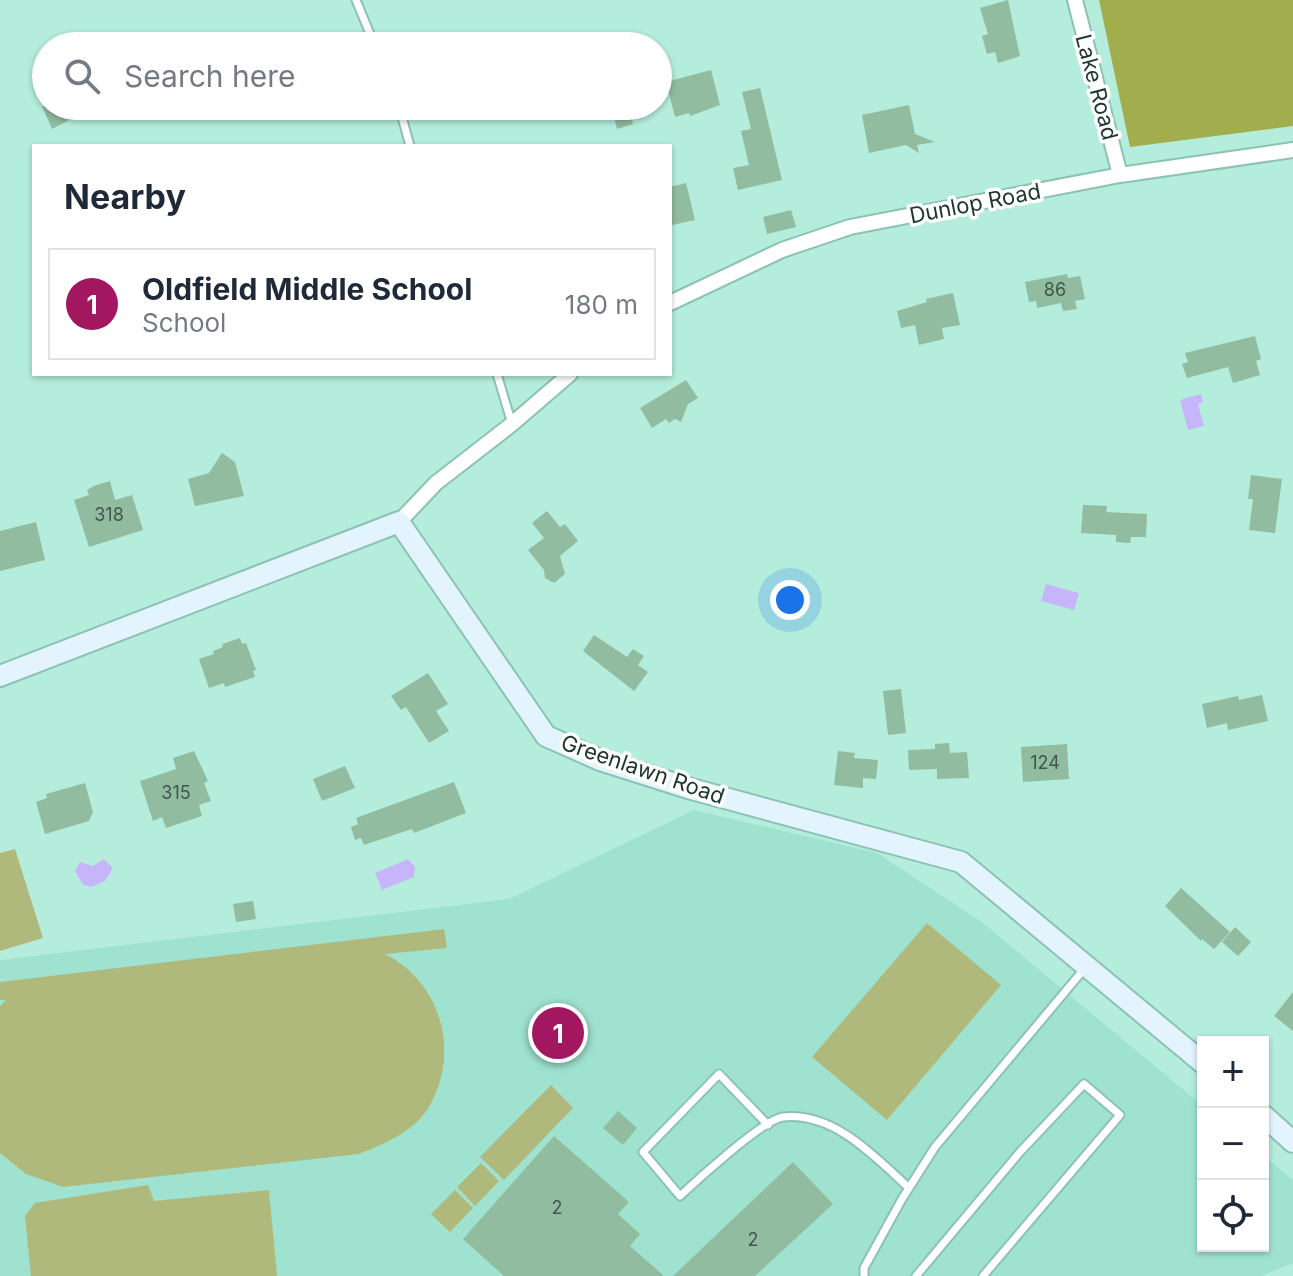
<!DOCTYPE html>
<html lang="en">
<head>
<meta charset="utf-8">
<style>
	:root { --surface:#fff; --page:#f6f6f7; --text:#1f2937; --muted:#747a83; --line:#e0e1e3; --accent:#a21760 }
	body { margin:0; font-family:Inter,sans-serif; background:var(--page); color:var(--text) }
	.controls { position:absolute; right:24px; bottom:24px; display:grid; overflow:hidden; border-radius:0px; box-shadow:0 2px 6px #0004 }
	.controls button { width:72px; height:72px; display:grid; place-items:center; padding:0; border:0; border-bottom:2px solid var(--line); background:var(--surface); color:var(--text); font:40px sans-serif }
	.you { position:absolute; left:790px; top:600px; width:28px; height:28px; margin:-20px; border:6px solid #fff; border-radius:50%; background:#1a73e8; box-shadow:0 0 0 12px #1a73e833 }
	.badge { display:grid; place-items:center; width:52px; height:52px; border-radius:50%; background:var(--accent); color:#fff; font-size:26px; font-weight:700 }
	.pin { position:absolute; translate:-50% -50%; border:4px solid #fff; box-shadow:0 2px 8px #0006 }
	.list { margin:0; padding:0; list-style:none }
	h2 { display:flex; justify-content:space-between; align-items:center; height:104px; margin:0; padding:0 32px; font-size:34px }
	h2 small { font-size:26px; font-weight:400; color:var(--muted) }
	.list li { display:grid; grid-template-columns:52px 1fr auto; gap:24px; align-items:center; box-sizing:border-box; height:112px; margin:0 16px 16px; padding:0 16px; border:2px solid var(--line); border-radius:0px }
	.list b { display:block; font-size:30px; white-space:nowrap }
	.list p { margin:0; font-size:26px; white-space:nowrap; color:var(--muted) }
	.list em { font-size:26px; font-style:normal; color:var(--muted) }
	.icon { flex:none; width:44px; height:44px; fill:none; stroke:currentColor; stroke-width:2; stroke-linecap:round; stroke-linejoin:round }
	.map { position:relative; flex:none; width:1293px; height:1276px; overflow:hidden }
	.search { position:absolute; background:var(--surface); box-shadow:0 2px 6px #0004; left:32px; top:32px; width:640px; height:88px; display:flex; align-items:center; gap:20px; box-sizing:border-box; padding:0 28px; border-radius:44px; color:var(--muted); font-size:30px }
	.panel { position:absolute; background:var(--surface); box-shadow:0 2px 6px #0004; left:32px; top:144px; width:640px; height:232px; border-radius:0px }
	.map>svg:first-child { display:block }
</style>
</head>
<body>
<div class="map">
<svg width="1293" height="1276" viewBox="0 0 1293 1276">
	<rect width="100%" height="100%" fill="#b5eddd"/>
	<path fill="#a0e2d0" d="M694,810l183,43 105,69 221,184v140h60v-91l30,25v83l-31,13h-1262v-316l509,-61z"/>
	<path fill="#b0b97c" d="M15,849l28,89 -43,13v-98z
		M927,923l74,62 -114,135 -75,-63z
		M444,929l3,19 -62,6c56,28 76,98 44,153 -15,25 -45,37 -70,47l-296,33 -37,-13 -26,-21v-147l6,-6h-6v-18z
		M551,1085l22,23 -69,72 -24,-23z
		M481,1163l18,18 -24,25 -18,-19z
		M148,1185l6,16 115,-11 8,86h-246l-6,-60 10,-13z
		M455,1190l18,18 -23,24 -19,-18z"/>
	<path fill="#a2ae4e" d="M1099,0h194v126l-163,21z"/>
	<path fill="#c7b5fb" d="M1201,394l2,8 -5,2 6,22 -16,4 -8,-30z
		M1046,584l33,9 -5,17 -33,-9z
		M104,859l9,9 -8,13 -14,6 -8,-2 -8,-14 5,-9 13,4z
		M408,859l7,8 -1,10 -32,13 -7,-17z"/>
	<path fill="#91bca0" d="M1008,0l12,56 -22,7 -3,-11 -8,2 -5,-18 6,-2 -8,-26z
		M711,70l9,35 -30,11 -1,-3 -14,4 -9,-35z
		M760,88l22,92 -44,10 -5,-22 16,-3 -8,-34 10,-2 -9,-37z
		M909,105l6,29 20,8 -18,3 2,8 -13,-8 -37,8 -7,-38z
		M42,106h25l6,12 -21,11z
		M623,106h6l4,18 -16,5 -5,-20z
		M686,183l9,37 -23,5 -2,-38z
		M791,210l5,17 -29,7 -4,-17z
		M1067,274l1,4 12,-2 5,23 -10,2 2,8 -14,2 -2,-8 -24,5 -1,-7 -7,1 -4,-20z
		M953,293l7,32 -18,3 2,11 -25,6 -4,-20 -14,3 -4,-17 30,-9 -1,-3z
		M1255,336l6,23 -5,2 4,14 -27,8 -5,-16 -41,11 -5,-14 6,-2 -3,-9z
		M686,380l12,18 -10,6 -7,18 -6,-3 -6,4 -3,-4 -14,9 -12,-20z
		M222,453l13,9 9,34 -49,10 -7,-27 21,-6z
		M1251,475l31,4 -7,54 -26,-3 4,-31h-5z
		M110,481l5,19 17,-5 11,35 -54,17 -15,-47 15,-5 -2,-5 7,-4z
		M1083,505l24,1 -1,6 41,2 -1,23h-15l-1,6 -14,-1v-7l-35,-2z
		M547,511l13,16 5,-3 13,17 -18,15 5,18 -11,9 -9,-5 -1,-8 -16,-20 16,-12 -12,-15z
		M36,522l9,38 -45,11v-40z
		M594,635l33,22 6,-8 11,7 -6,9 10,7 -14,19 -51,-40z
		M240,638l2,6 4,-1 10,27 -3,1 2,6 -30,10 -1,-4 -15,5 -10,-29 15,-5 -1,-3 10,-4 -1,-3z
		M428,673l20,31 -12,7 13,20 -20,12 -23,-36 -5,3 -10,-14z
		M901,689l5,44 -18,2 -5,-44z
		M1262,695l6,26 -40,9 -1,-7 -20,5 -5,-24 36,-8 1,4z
		M949,743l1,10 17,-1 2,26 -32,1v-10l-28,1 -1,-20 27,-1v-5z
		M1067,744l2,35 -46,3 -2,-35z
		M194,751l14,30 -4,2 7,18 -12,4 3,11 -36,12 -4,-11 -9,4 -13,-40 36,-12 -3,-11z
		M838,751l17,2 -1,5 24,2 -2,19 -13,-1v10l-29,-3z
		M345,766l10,22 -33,13 -9,-22z
		M454,782l12,31 -52,20 -2,-4 -48,16 -3,-7 -6,2 -4,-13 7,-3 -2,-6z
		M85,783l8,29 -4,9 -44,13 -9,-32 11,-4 -1,-4z
		M1181,888l49,44 -16,17 -12,-10 -1,2 -36,-35z
		M253,901l3,18 -20,3 -3,-18z
		M1235,927l16,15 -13,14 -16,-14z
		M1293,992v39l-19,-15z
		M618,1111l19,17 -14,17 -20,-17z
		M554,1136l75,66 -11,12 22,20 -10,12 34,30h-160l-41,-37z
		M793,1162l40,42 -78,72h-82z"/>
	<g fill="none" stroke-linecap="round" stroke-linejoin="round">
		<g stroke="#8bc2b3" stroke-width="11">
			<path id="service" d="M356,0l19,46
				M399,106l11,40
				M497,374l15,50
				M768,1125l-49,-51 -76,78 37,44c17,-16 84,-77 103,-79 51,-5 91,39 126,71
				M864,1276v-8l38,-69 33,-52 150,-179
				M916,1276l104,-124 64,-68 36,31 -137,161"/>
		</g>
		<g stroke="#8bc2b3" stroke-width="18">
			<path id="minor" d="M1075,0l45,175
				M670,303l112,-53 68,-23 270,-52 173,-25
				M399,522l37,-39 76,-59 58,-50"/>
		</g>
		<g stroke="#8bc2b3" stroke-width="24">
			<path id="secondary" d="M0,676l399,-154 147,214 54,24 88,28 273,74 242,201
				M1263,1115l30,27"/>
		</g>
		<use href="#service" stroke="#fff" stroke-width="7"/>
		<use href="#minor" stroke="#fff" stroke-width="14"/>
		<use href="#secondary" stroke="#e3f4fe" stroke-width="20"/>
	</g>
	<g text-anchor="middle" stroke-width="7" stroke-linejoin="round" paint-order="stroke">
		<g font-size="18" fill="#3c584b">
			<text x="1055" y="296">86</text>
			<text x="109" y="521">318</text>
			<text x="1045" y="769">124</text>
			<text x="176" y="799">315</text>
			<text x="557" y="1214">2</text>
			<text x="753" y="1246">2</text>
		</g>
		<g font-size="22" fill="#1f362f" stroke="#fff">
			<text transform="translate(1097 87) rotate(75)" y="8">Lake Road</text>
			<text transform="translate(975 203) rotate(-11)" y="8">Dunlop Road</text>
			<text transform="translate(643 769) rotate(19)" y="8">Greenlawn Road</text>
		</g>
	</g>
</svg>
<div class="controls">
<button>+</button>
<button>−</button>
<button><svg class="icon" aria-label="locate" viewBox="0 0 24 24"><circle cx="12" cy="12" r="6"/><path d="M12 2v4M12 18v4M2 12h4M18 12h4"/></svg></button>
</div>
<div class="you"></div>
<div class="pin badge" style="left:558px;top:1033px">1</div>
<div class="search"><svg class="icon" aria-label="search" viewBox="0 0 24 24"><circle cx="10" cy="10" r="6"/><path d="M15 15l6 6"/></svg>Search here</div>
<section class="panel">
<h2>Nearby<small></small></h2>
<ul class="list">
<li><span class="badge">1</span><div><b>Oldfield Middle School</b><p>School</p></div><em>180 m</em></li>
</ul>
</section>
</div>
</body>
</html>
